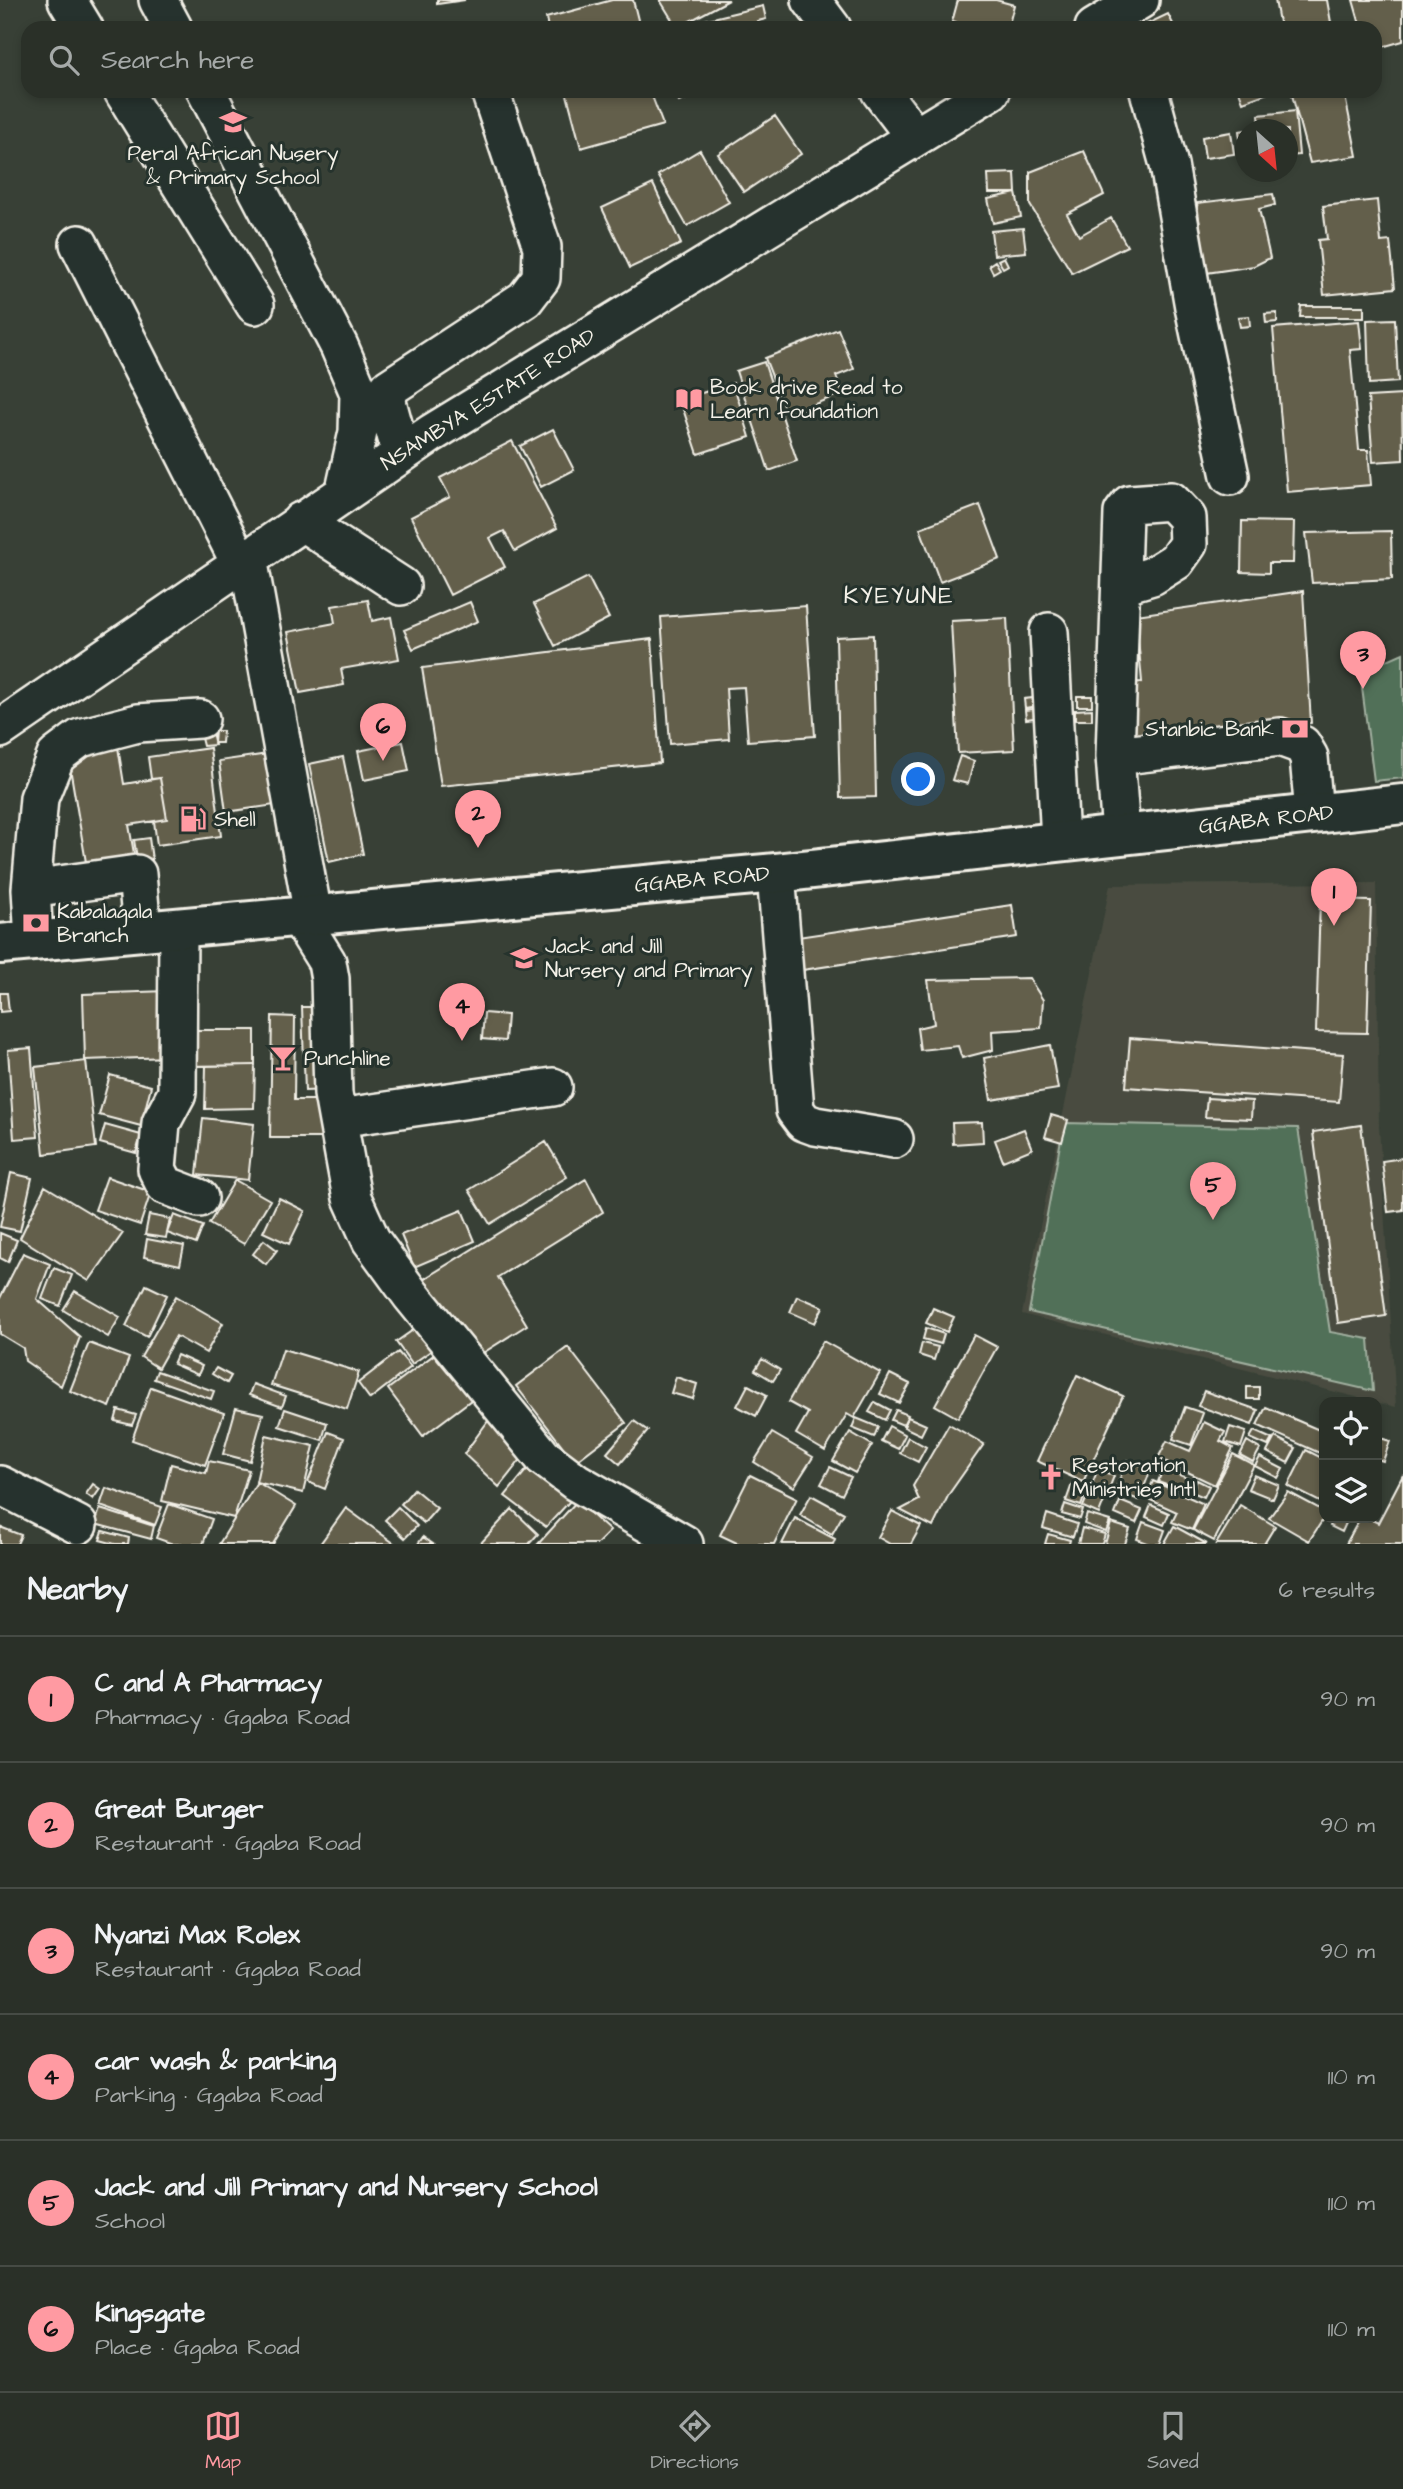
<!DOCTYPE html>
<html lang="en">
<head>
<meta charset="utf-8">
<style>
	:root { --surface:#2a3028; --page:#363c34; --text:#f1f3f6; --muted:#a5a9a8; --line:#464b45; --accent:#ff9aa2 }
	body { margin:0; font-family:"Architects Daughter",sans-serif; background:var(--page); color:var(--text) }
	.controls { position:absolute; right:21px; bottom:21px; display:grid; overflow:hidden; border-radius:14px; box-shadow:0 4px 10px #0003 }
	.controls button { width:63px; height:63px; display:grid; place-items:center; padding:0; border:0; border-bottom:2px solid var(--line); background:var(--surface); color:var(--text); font:35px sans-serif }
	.compass { position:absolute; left:1235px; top:119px; width:63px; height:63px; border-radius:50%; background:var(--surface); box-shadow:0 4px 10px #0003; rotate:153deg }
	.you { position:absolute; left:919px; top:780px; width:24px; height:24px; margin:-18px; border:5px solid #fff; border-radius:50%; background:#1a73e8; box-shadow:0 0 0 10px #1a73e833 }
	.badge { display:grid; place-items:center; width:46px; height:46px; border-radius:50%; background:var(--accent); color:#111; font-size:23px; font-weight:700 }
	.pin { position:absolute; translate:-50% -58px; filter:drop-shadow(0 2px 4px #0008) }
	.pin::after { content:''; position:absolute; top:37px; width:24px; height:21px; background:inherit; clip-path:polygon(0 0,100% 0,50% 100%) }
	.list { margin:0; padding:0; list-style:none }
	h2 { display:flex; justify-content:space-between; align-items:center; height:91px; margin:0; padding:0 28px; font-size:30px }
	h2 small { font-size:23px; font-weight:400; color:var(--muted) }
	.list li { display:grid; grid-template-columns:46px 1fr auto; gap:21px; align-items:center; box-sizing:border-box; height:126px; padding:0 28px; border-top:2px solid var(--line) }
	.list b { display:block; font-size:26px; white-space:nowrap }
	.list p { margin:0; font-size:23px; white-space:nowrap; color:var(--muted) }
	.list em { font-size:23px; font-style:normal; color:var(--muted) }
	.icon { flex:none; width:38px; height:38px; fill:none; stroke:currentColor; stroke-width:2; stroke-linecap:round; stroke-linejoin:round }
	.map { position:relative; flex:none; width:1403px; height:1544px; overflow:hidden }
	.search { position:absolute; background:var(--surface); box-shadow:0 4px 10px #0003; left:21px; right:21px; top:21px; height:77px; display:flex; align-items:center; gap:18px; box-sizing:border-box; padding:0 24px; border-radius:21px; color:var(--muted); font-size:26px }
	.sheet { height:847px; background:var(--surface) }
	nav { display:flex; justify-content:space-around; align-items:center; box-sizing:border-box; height:98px; border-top:2px solid var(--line); background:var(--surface); font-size:19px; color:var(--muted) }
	nav a { display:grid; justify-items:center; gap:4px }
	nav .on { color:var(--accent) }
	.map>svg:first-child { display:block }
</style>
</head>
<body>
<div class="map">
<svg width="1403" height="1544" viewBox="0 0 1403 1544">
	<rect width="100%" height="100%" fill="#384036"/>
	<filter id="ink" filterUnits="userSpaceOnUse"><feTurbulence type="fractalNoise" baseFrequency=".0143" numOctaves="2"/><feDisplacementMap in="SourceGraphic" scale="14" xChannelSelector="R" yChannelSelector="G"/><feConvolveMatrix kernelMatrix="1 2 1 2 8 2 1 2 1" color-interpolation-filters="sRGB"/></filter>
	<g filter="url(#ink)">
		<path fill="#484c40" d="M1376,883l3,243 17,281 -374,-93 88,-429z"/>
		<path fill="#517059" stroke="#a2b0a0" stroke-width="2" d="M1403,653v125l-29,3 -14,-109z
			M1064,1123l234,5 32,204 39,7 4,52 -344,-79z"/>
		<path fill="#635e4c" stroke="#f4f1e8" stroke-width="2" d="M437,0h28l-28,4z
			M612,0h21l7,28h-92l-2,-10z
			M660,0h69l-52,28z
			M958,0h38l18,5 -6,23h-32l-24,-6z
			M1275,0h52l5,28h-52z
			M1353,0h50v41l-28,8v-21h-14z
			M763,6l3,13 -8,2 2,7h-67l-1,-5z
			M1168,14l7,14h-26l-2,-4z
			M566,91h84l13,34 -82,23z
			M675,91h28v1l-24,10z
			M1239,91h28l1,2 -25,9z
			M1291,91h53l13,65 -47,7z
			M1295,111l4,44 -11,1v-26h-28l-1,-15z
			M775,116l26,38 -57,38 -26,-38z
			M1246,130v31l-3,1 -4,-31z
			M1231,132l3,22 -29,4 -3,-21z
			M700,150l29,52 -42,24 -29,-51z
			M1084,151l20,44 -37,19 12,22 32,-18 16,28 -55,27 -42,-68v-33z
			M1015,173l1,20h-27l-1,-19z
			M653,184l28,60 -51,24 -28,-60z
			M1016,193l5,24 -28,6 -5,-24z
			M1273,194l2,11 -16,4 11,49 -16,8 -48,7 -9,-70z
			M1377,200l4,42 9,-1 5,47 -71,7 -6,-55 9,-1 -4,-33z
			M1023,228l3,24 -32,3 -3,-24z
			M1004,257l4,8 -5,3 -5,-8z
			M995,261l5,8 -7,4 -4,-8z
			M1301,306h63v11h-64z
			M1277,313v9l-11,1 -1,-9z
			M1249,316l1,10 -10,1 -2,-10z
			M1395,319l3,63 -29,2 -2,-64z
			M1359,321l3,28 -12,1 9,100h9l3,35 -84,7 -14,-164z
			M838,329l16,40 -18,7 7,17 -56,22 -22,-57z
			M764,362l33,99 -28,10 -33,-100z
			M733,383l17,54 -52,17 -18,-54z
			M1402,395l1,65 -30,2 -5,-65z
			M553,429l21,41 -33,17 -21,-41z
			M512,441l45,87 -42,23 -11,-20 -14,7 15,29 -55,28 -39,-78 39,-20 -10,-19z
			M980,505l20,54 -60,23 -20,-54z
			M1242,521l52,1 -1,41h-24v10l-28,-1z
			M1391,531l1,48 -80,4 -6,-50z
			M588,577l21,41 -54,28 -21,-42z
			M1303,591l8,132 -185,24 -2,-64 18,-1 -6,-67z
			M368,600l4,21 19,-4 8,42 -58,10 3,16 -44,8 -12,-61 47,-9 -3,-17z
			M470,602l8,19 -65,28 -9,-19z
			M806,606l9,130 -67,5 -4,-54 -18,1 3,51 -59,5 -9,-127z
			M1007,618l7,132 -56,3 -7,-132z
			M873,635l3,162 -36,1 -4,-161z
			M652,639l8,124 -219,23 -19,-118z
			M1077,696h15v10h-15z
			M1042,697l1,8 -18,3 -1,-9z
			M1041,708v9l-15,2 -1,-9z
			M1092,709v11h-17v-10z
			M215,731h8l-1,12h-8z
			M212,732l3,13 -12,1 -3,-12z
			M403,742l6,29 -45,9 -6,-29z
			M118,747l6,37 36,-6 7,41 -38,6 7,40 -48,9 -20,-118z
			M210,748l11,88 -64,9 -3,-24 13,-2 -7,-41 -9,1 -3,-22z
			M268,754l7,51 -49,7 -7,-51z
			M960,756l14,5 -6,23 -16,-4z
			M343,757l20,97 -34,8 -20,-98z
			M149,838l5,36 -14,2 -6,-36z
			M1320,900l51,1 -4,132 -51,-1z
			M1012,905l5,32 -221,34 -5,-33z
			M1029,978l14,22 -2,28 -49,3 1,19 -31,8 -4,-12 -38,4 -3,-22 17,-4 -6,-44z
			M167,991l2,66 -84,3 -2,-66z
			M0,993h7l2,18 -9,1z
			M302,1007h23l3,83 -23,1z
			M484,1013l23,2 -2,26 -23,-2z
			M272,1016l23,1 -1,83h31l-1,38h-54z
			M185,1030h70v35l-70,1z
			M1130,1038l213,16 -4,48 -213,-15z
			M1050,1045l8,44 -67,11 -7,-42z
			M31,1048l7,89 -24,2 -6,-89z
			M86,1061l10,86 -52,7 -9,-87z
			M255,1065l-1,43 -49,1 1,-43z
			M110,1075l41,11 -10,40 -42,-11z
			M1207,1098l45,3 -1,18 -46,-2z
			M1051,1115l17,5 -6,22 -17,-5z
			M203,1118l51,6 -6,56 -51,-5z
			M982,1122l1,20 -30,2 -1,-21z
			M105,1125l36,10 -5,18 -36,-10z
			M1361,1125l25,191 -48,7 -25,-191z
			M1024,1129l8,20 -29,12 -8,-21z
			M546,1142l21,35 -77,47 -21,-34z
			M1403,1158v52l-15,2 -6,-51z
			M11,1173l21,5 -12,53 -20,-4z
			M107,1177l44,15 -11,33 -45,-15z
			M586,1179l17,33 -105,65 29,48 -55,35 -53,-78z
			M235,1180l35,20 -26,44 -35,-20z
			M45,1186l78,47 -34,48 -69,-43z
			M279,1198l26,13 -16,33 -26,-12z
			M462,1210l13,31 -61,26 -13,-32z
			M149,1215l21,4 -4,19 -21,-3z
			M174,1215l29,11 -7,18 -29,-11z
			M0,1233l17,7 -9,22 -8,-4z
			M147,1239l37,7 -4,19 -36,-8z
			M264,1240l13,10 -11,14 -13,-10z
			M23,1253l27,11 -13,35 43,38 -19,49 -36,-25 -2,-13 -23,-14v-36z
			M54,1268l18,7 -12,31 -18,-7z
			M146,1285l21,10 -20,42 -21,-11z
			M75,1291l45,26 -12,20 -45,-27z
			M176,1296l47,27 -17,30 -30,-17 -18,32 -17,-11z
			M797,1296l26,11 -8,16 -25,-11z
			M933,1308l21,9 -7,15 -21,-9z
			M416,1328l16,22 -20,14 -16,-22z
			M926,1328l18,6 -3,10 -18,-5z
			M974,1335l23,12 -39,71 -23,-13z
			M823,1341l57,32 -26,45 -7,-4 -22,37 -29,-17 12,-21 -20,-11z
			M89,1343l40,15 -19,49 -40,-16z
			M922,1343l16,4 -4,13 -15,-5z
			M568,1347l58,76 -51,39 -59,-76z
			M283,1349l76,23 -12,37 -76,-24z
			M439,1351l36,46 -52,39 -35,-47z
			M398,1352l13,15 -41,32 -12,-16z
			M177,1355l25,11 -4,9 -25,-11z
			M762,1359l18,11 -7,11 -18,-11z
			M216,1368l15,8 -4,7 -15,-9z
			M157,1371l57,20 -3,8 -57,-20z
			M890,1374l20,10 -11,19 -19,-9z
			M1077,1375l46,21 -40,86 -46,-21z
			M676,1377l21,7 -4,15 -22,-6z
			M253,1384l33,12 -4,11 -33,-12z
			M748,1385l19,10 -11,21 -19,-10z
			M151,1387l73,26 -19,52 -73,-25z
			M1247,1387h12v12h-12z
			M1204,1391l54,19 -6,15 -54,-19z
			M875,1402l15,8 -5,10 -16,-8z
			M1185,1407l18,6 -12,32 -18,-6z
			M1266,1407l58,25v23l-67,-30z
			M236,1408l27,6 -13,47 -27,-7z
			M285,1409l42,14 -5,17 -43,-14z
			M118,1410l18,5 -4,10 -17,-4z
			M896,1410l12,5 -5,10 -12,-5z
			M908,1417l18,8 -5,10 -17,-8z
			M856,1418l22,9 -4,10 -22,-9z
			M488,1421l34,37 -23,29 -35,-33z
			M634,1421l14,10 -28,33 -13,-11z
			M1204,1422l21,10 -5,9 13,7 -18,37 -57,-27 9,-17 23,10z
			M949,1424l35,20 -35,50 -16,33 -33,-17 19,-10 -6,-14z
			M889,1426l16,9 -7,14 -17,-8z
			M1230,1427l16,5 -5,15 -16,-5z
			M1254,1431l18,8 -4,7 -18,-8z
			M328,1432l16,6 -19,51 -17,-7z
			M850,1432l22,13 -17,28 -22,-12z
			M772,1433l41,24 -19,30 -40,-25z
			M266,1435l48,11 -11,47 -47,-11z
			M908,1437l18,10 -8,15 -18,-9z
			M1275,1437l21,11 -8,15 -21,-11z
			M1377,1437l13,4 -7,20 -6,-2z
			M1247,1441l13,8 -7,13 -13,-7z
			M1306,1450l18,9v45l-36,-18z
			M1233,1454l21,11 -40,76 -21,-11z
			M1260,1457l23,12 -5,9 -23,-12z
			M1127,1460l24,9 -12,31 -24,-9z
			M209,1461l40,9 -15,48 -72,-17 9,-37 35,9z
			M533,1462l38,38 -25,27 -41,-31z
			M1165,1463l16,6 -2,6 17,6 -5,13 -33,-12z
			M830,1467l21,10 -9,18 -21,-11z
			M1098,1469l16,7 -15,38 -16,-7z
			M750,1475l47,23 -23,46h-35l-19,-9z
			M1254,1475l25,10 -6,14 -25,-10z
			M1403,1475v69h-57l14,-26h8l10,5z
			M1197,1480l12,6 -5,11 -12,-5z
			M1153,1481l51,23 -12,26 -20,-8 5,-10 -31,-14z
			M257,1482l39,24 -23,38h-54z
			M93,1484l7,5 -7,10 -7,-5z
			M1072,1484l15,5 -6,17 -15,-5z
			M106,1488l56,19 -7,18 -55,-19z
			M414,1489l23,19 -13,15 -23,-19z
			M1288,1492l36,19v7l-15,23 -40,-23z
			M811,1495l33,18 -12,21 -32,-19z
			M577,1501l33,30 -13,13h-59z
			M1120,1501l22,9 -6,13 -21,-9z
			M169,1504l43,15 -9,25h-30l-17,-6z
			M1065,1504l18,6 -3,9 -18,-5z
			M1151,1505l18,8 -5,12 -18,-8z
			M1240,1505l35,21 -11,18h-48z
			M398,1507l19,19 -12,12 -20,-18z
			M346,1508l49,36h-75z
			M100,1509l54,17 -3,13 -56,-15z
			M512,1509l26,25 -9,10h-49z
			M892,1511l29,15 -10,18h-21l-12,-7z
			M1047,1514l30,10 -4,13 -30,-9z
			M1087,1514l23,7 -4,11 -22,-8z
			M795,1518l40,21 -2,5h-51z
			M1333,1518l13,5 -4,9 -12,-6z
			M1143,1522l22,8 -5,14h-10l-13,-5z
			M1111,1523l19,6 -5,15h-20z
			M1174,1526l33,18h-43z
			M0,1527l21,8 -4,9h-17z
			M1082,1528l23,6 -3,10h-24z
			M103,1531l26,7 -1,6h-13l-15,-4z
			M1048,1534l22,6 -1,4h-24z
			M423,1537l10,7h-15z"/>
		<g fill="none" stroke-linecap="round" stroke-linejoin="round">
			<g stroke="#f4f1e8" stroke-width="42">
				<path id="minor" d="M67,0l17,28
					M158,0l15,28
					M811,0l21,28
					M1094,28l46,-28
					M123,91l132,214
					M206,91l133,255 20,47 -1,39 -13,58
					M880,91l35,46
					M1149,91l20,74 25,142 36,169
					M79,244l161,319
					M401,453l-14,-51 2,-14 136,-89 16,-21 1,-31 -52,-156
					M301,521l100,65
					M248,558l65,357
					M1049,632l11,209
					M0,729l432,-296 559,-342
					M1115,756l165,-19 22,8 7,12 5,57
					M1121,834l-6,-78 8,-243 7,-9 41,-3 16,17 1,26 -12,17 -24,15 -30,9
					M776,873l19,237 9,12 11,4 79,13
					M31,889l8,-91 17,-42 24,-18 58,-15 62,-4
					M299,917l28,45 3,17 3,115 19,104 19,42 40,55 132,162 33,25 108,62
					M178,928l-1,165 -16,30 -4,46 8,16 34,13
					M34,941l-3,-52 106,-15 5,57
					M338,1118l215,-31
					M0,1485l78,40"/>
			</g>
			<g stroke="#f4f1e8" stroke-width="44">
				<path id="major" d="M0,944l776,-71 627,-69"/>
			</g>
			<use href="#minor" stroke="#26332d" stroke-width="37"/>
			<use href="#major" stroke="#26332d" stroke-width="38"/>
		</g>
	</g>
	<defs>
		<g id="school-bare" transform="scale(2.1)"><path d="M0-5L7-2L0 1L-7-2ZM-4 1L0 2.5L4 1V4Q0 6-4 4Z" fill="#ff9aa2" stroke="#26332d" stroke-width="2.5" paint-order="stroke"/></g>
		<g id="library-bare" transform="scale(2.1)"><path d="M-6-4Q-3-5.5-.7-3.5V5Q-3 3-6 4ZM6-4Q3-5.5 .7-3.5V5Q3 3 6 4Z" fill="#ff9aa2" stroke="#26332d" stroke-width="2.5" paint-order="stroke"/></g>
		<g id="bank-bare" transform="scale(2.1)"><path d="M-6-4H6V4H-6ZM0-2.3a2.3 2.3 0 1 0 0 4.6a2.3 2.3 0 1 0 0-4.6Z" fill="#ff9aa2" stroke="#26332d" stroke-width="2.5" paint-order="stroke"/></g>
		<g id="fuel-bare" transform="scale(2.1)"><path d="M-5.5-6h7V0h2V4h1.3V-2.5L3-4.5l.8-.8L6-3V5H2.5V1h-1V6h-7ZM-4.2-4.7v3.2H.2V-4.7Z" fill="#ff9aa2" stroke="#26332d" stroke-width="2.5" paint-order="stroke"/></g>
		<g id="bar-bare" transform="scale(2.1)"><path d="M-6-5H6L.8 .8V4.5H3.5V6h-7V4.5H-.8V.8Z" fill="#ff9aa2" stroke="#26332d" stroke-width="2.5" paint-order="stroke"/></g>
		<g id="church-bare" transform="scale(2.1)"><path d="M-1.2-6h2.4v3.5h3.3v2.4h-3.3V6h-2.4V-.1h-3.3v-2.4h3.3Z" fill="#ff9aa2" stroke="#26332d" stroke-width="2.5" paint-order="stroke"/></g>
	</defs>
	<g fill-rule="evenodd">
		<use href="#school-bare" x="233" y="122"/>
		<use href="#library-bare" x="689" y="399"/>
		<use href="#bank-bare" x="1295" y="729"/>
		<use href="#fuel-bare" x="193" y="819"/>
		<use href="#bank-bare" x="36" y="923"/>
		<use href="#school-bare" x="524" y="958"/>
		<use href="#bar-bare" x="283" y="1058"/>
		<use href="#church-bare" x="1051" y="1477"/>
	</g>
	<g text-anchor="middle" stroke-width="6" stroke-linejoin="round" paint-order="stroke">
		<g font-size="21" fill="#f4f1e8" stroke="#26332d" text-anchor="start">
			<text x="233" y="160" text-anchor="middle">Peral African Nusery<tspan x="233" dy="24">&amp; Primary School</tspan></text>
			<text x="710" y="394">Book drive Read to<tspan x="710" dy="24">Learn foundation</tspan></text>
			<text x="1274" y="736" text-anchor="end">Stanbic Bank</text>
			<text x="214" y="826">Shell</text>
			<text x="57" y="918">Kabalagala<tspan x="57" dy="24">Branch</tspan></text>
			<text x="545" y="953">Jack and Jill<tspan x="545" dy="24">Nursery and Primary</tspan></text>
			<text x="304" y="1065">Punchline</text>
			<text x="1072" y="1472">Restoration<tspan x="1072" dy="24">Ministries Intl</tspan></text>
		</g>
		<g font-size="21" fill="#f4f1e8" stroke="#26332d">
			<text transform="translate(488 399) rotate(-32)" y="7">NSAMBYA ESTATE ROAD</text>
			<text transform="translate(1266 819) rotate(-6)" y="7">GGABA ROAD</text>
			<text transform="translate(702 879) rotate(-5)" y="7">GGABA ROAD</text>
		</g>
		<g font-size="24" letter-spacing="2" fill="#f4f1e8" stroke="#26332d">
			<text x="899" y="603">KYEYUNE</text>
		</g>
	</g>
</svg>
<div class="controls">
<button><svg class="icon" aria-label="locate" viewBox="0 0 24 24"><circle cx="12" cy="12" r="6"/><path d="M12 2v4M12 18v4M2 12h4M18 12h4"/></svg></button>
<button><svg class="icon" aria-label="layers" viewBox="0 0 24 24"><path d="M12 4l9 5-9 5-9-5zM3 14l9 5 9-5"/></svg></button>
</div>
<svg class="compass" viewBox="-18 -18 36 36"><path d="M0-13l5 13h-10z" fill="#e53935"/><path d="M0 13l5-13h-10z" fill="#a5a9a8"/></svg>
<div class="you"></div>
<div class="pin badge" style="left:1334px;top:926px">1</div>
<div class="pin badge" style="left:478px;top:848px">2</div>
<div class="pin badge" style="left:1363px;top:689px">3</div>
<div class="pin badge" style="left:462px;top:1041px">4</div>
<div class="pin badge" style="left:1213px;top:1220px">5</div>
<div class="pin badge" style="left:383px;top:761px">6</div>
<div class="search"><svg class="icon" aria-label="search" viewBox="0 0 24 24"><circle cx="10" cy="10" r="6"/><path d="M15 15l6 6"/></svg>Search here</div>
</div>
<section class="sheet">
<h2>Nearby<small>6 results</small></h2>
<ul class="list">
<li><span class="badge">1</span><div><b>C and A Pharmacy</b><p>Pharmacy · Ggaba Road</p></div><em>90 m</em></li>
<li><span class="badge">2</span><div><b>Great Burger</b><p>Restaurant · Ggaba Road</p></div><em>90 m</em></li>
<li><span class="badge">3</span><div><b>Nyanzi Max Rolex</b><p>Restaurant · Ggaba Road</p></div><em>90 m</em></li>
<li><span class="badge">4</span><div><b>car wash &amp; parking</b><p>Parking · Ggaba Road</p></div><em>110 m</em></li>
<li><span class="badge">5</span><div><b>Jack and Jill Primary and Nursery School</b><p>School</p></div><em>110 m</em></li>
<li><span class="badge">6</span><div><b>Kingsgate</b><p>Place · Ggaba Road</p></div><em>110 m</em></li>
</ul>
</section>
<nav>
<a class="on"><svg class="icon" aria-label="map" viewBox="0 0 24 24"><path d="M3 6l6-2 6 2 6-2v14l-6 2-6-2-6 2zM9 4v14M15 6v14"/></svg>Map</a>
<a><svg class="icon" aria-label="directions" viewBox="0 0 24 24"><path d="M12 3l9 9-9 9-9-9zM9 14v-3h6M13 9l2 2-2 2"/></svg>Directions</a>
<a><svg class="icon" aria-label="saved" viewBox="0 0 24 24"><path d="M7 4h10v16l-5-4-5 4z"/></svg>Saved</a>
</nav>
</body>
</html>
